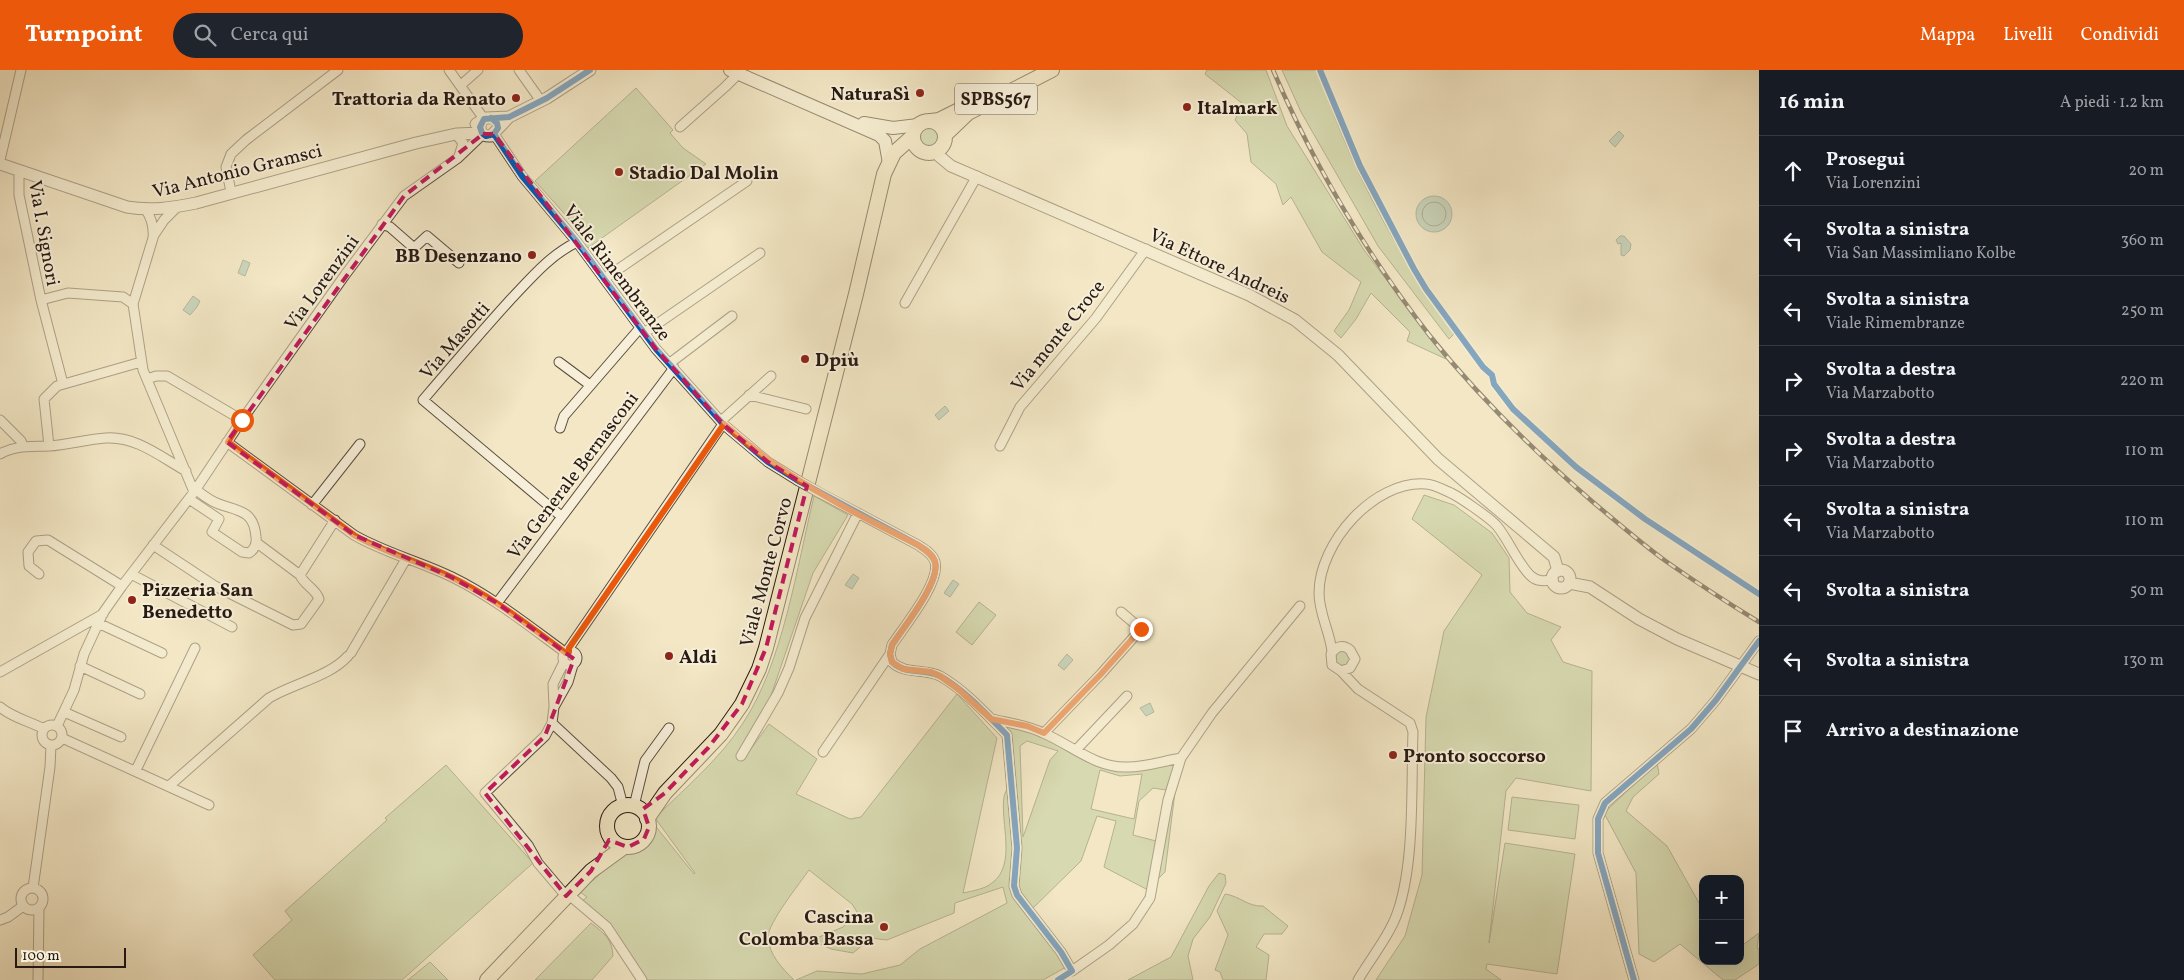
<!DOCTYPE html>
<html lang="it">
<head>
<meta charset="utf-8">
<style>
	:root { --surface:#171b24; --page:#20242c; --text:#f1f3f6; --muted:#9ea1a6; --line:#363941; --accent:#ea580c }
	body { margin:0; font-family:Vollkorn,serif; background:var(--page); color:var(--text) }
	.controls { position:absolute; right:15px; bottom:15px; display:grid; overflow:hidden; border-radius:10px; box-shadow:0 5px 20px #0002 }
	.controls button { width:45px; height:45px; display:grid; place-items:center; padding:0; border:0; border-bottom:1px solid var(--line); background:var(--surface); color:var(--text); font:25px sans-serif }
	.scale { position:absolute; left:15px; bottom:12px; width:111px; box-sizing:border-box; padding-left:5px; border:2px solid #271a12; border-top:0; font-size:14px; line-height:18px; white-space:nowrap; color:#271a12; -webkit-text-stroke:4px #f7efd9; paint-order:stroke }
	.stop { position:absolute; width:15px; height:15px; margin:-11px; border:4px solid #ea580c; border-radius:50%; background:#fff }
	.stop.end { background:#ea580c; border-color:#fff; box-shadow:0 1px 5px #0008 }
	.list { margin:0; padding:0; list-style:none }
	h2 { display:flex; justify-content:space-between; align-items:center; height:65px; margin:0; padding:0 20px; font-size:21px }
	h2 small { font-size:16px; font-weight:400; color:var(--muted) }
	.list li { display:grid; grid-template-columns:32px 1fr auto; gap:15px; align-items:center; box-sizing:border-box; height:70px; padding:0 20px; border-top:1px solid var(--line) }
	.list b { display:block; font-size:19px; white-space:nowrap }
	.list p { margin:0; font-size:16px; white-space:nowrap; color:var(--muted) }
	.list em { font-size:16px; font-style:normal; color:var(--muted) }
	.icon { flex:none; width:28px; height:28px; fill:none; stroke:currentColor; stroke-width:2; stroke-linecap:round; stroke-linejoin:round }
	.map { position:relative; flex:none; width:1759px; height:910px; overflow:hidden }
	header { display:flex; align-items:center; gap:30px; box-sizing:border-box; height:70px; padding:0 25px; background:var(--accent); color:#fff }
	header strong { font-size:24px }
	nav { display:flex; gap:28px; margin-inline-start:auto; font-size:18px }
	.search { width:350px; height:45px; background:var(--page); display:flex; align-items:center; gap:12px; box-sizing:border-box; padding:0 18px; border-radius:28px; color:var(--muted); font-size:19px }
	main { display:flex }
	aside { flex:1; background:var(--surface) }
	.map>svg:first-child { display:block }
</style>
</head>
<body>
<header>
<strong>Turnpoint</strong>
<div class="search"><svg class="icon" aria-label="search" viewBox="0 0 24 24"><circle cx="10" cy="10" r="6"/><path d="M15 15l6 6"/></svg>Cerca qui</div>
<nav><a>Mappa</a><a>Livelli</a><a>Condividi</a></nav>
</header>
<main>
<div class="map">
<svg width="1759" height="910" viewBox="0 0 1759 910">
	<rect width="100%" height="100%" fill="#f3e7c5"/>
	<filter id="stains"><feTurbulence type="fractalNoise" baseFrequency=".004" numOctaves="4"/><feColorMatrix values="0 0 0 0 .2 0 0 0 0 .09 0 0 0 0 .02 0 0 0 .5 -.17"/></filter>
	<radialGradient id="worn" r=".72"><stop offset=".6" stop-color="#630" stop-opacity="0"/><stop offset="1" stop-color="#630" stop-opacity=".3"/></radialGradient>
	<path fill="#b6c798" stroke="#6e7055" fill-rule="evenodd" d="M1207,0h59l21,56 77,124 82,109 -39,-18 3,-9 -39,-39 -15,26 -15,19 -7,-7 15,-21 12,-28 -39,-30 -31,-55 -8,8 -7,-21 -25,-22 -4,-28 -12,-14 8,-16 -38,-30z
		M1282,0h36c31,95 78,183 137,263l-6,6 -71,-93 -77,-134z
		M636,18l37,42 -3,3 13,15 23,16 -121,86 -5,-6 8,-4 -53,-59z
		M919 67a10 10 0 1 1 20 0a10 10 0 1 1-20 0Z
		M1424,425l30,10 38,28 17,25 1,34 17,21 34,14 -10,13 12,22 29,9 -1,120 -75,-13 -10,13 -17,152 16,-100 70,11 -18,120 -70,-10 -1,5 15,11h-125l29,-44 17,-61 4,-158 18,-86 38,-56 -70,-56z
		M814,426l34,19 -35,58 -46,134 -30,47 6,6 26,-36 48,35 -21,35 54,25 11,-2 96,-123 40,44 -34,155c9,-2 22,-4 29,-10 25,-18 8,-61 12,-86 0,-3 3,-7 4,-11l6,43 -2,63 56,74 -25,14h-247l21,-9 45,3 38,-9 20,-16 87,-46 -4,-16 -48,16 -1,10 -67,27 -16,-2 -18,15 -22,-4 -19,-9 31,-13 14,-15 -5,-8 -43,-34c-9,13 -41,53 -41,67 1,18 14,31 26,43h-147l-27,-37 -38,-42 5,-4 -7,-5 40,-36 17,-5 12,-7 4,-10v-11l41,51 1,-1 -40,-55c30,-30 65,-59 88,-95 40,-60 54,-157 71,-227z
		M979,532l17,13 -24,30 -16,-13z
		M1345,580l6,8 -4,9 -10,-1 -4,-9 5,-6z
		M999,652l33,9 92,39 52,-8 -10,28 -13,-2 -14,13 -6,34 27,7 -12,48 -44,-23 12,-46 -19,-5 -16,45 -51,50 -12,-17 -3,-118 -5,-44zM1027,671l31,10 -8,9 -27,77 -3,-91zM1100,700l20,6 22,-2 -8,45 -43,-10z
		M1657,692l2,12 -26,23 -7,14 41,35 36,64v51h37v-14l19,-14 -2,15 2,1v15l-24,16h-12l-43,-36 -26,18 -15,-8 -3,-81 -32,-60z
		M446,695l87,98 -131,117h-127l-22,-25 39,-35 -7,-9 102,-91 -2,-2z
		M1177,706l-12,96 -9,9z
		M1512,727l67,8 -4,34 -67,-9z
		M1219,803l6,2 1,8 -16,34 -17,22 -5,17 5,24h-65l43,-23 38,-71z
		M1225,824c15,2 23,13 38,12l25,20 -6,8h-18l-8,13 13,8 -3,25h-43l-3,-8 -5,-2 13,-35 -11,-24z
		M591,853c14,11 21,16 22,33l-21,24h-57z
		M430,892l18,18h-41h1z"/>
	<path fill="#9bc0b2" stroke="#6d7e72" d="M1619,61l5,5 -9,11 -6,-6z
		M1416 144a18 18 0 1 1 36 0a18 18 0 1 1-36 0Z
		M1620,166h4l7,8 -1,6 -6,6 -3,-1v-12l-3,1 -2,-4z
		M243,190l7,3 -5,13 -7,-3z
		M193,226l7,5 -3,6 -7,8 -7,-5z
		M945,336l4,5 -10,9 -4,-5z
		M853,504l6,4 -7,11 -7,-4z
		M953,510l6,4 -9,13 -6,-4z
		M1067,584l6,6 -9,10 -6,-5z
		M1150,633l4,9 -8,4 -6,-8z"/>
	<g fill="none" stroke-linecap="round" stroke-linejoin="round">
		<path stroke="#616d62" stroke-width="1" d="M1422 144a12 12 0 1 1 24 0a12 12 0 1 1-24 0Z"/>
		<g stroke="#5a4d3f" stroke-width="11">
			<path id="minor" d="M449,0l35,49
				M519,0l22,31
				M461,15l17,-15
				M680,57l45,-40 13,-13
				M456,64l7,9 -4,13
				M494,64l28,42 55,66 79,107 67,75 45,38 29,18
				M0,90l21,-90
				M19,101v24l22,105 22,84
				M231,122l-5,-25 5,-13 15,-14 92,-70
				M146,140c6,9 8,17 7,28l-20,66 10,66 51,122
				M382,154l8,3 24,21 13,-12 32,27
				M154,165l10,-15 13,-13
				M604,209l143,-98
				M41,230l27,-7 55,4 10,7
				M905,233l72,-127
				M644,263l116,-80
				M559,292l31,23
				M670,293l62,-47
				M147,309l9,-3h11l75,44
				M749,325l57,14
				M0,350l21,21 3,6
				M721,351l50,-45
				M560,358l4,-12 76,-88
				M227,372l127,93c31,18 65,26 98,42 41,20 77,49 114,76
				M49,376l-5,-47 13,-13 84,-24
				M1000,376l20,-39 76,-89 50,-69
				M0,384c15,-9 32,-7 49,-8 19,-1 38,-7 57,-8 30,-2 55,19 80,33
				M818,422l100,53c6,4 15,9 17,17 6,20 -32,66 -43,83l-2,9 2,8c13,13 32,6 48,14 25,14 47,39 67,59l10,113 -3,38 3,9 44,57 11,19 37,-26 24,-21 17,-26 18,-98 13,-42
				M189,429l30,20 -7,13 30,20 7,1c6,-4 8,-9 7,-16 -2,-27 -18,-26 -37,-33 -9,-3 -16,-9 -24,-15
				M312,435l48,-61
				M561,446l-138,-116c29,-34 58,-68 88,-101 20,-21 39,-44 66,-57
				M257,473l43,32
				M153,475l62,41 78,39 8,-1 18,-25c-3,-10 -15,-14 -19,-24l35,-55
				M39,504l-10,-8 -1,-14 8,-11 12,-1 74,46
				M131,504l101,53
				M497,533l177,-235
				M98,553l64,30
				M563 588a7 7 0 1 1 14 0a7 7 0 1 1-14 0Z
				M569,582v-4l154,-224
				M1332,582c-2,-20 -13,-38 -13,-59 0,-50 55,-113 107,-109 7,0 18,6 25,9 10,5 39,25 46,33 11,13 23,41 34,50 6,6 14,5 22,4
				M351,583l55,-94
				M80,596l60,28
				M1341,601l9,-3 5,-9 -5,-9c-7,-6 -14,-4 -19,4l1,11 9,6 17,18 52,34 3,9c-2,54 2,128 -15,179 -8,24 -27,47 -40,69
				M0,602l103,-58
				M554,636l-1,-22 11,-22
				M0,637c13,11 29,14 44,22
				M64,642l57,25
				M992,649c17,4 35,6 51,14 27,11 54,36 85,34 17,0 35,-6 53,-9l31,-45 88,-107
				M552,653l59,55 7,9 5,19
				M42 665a10 10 0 1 1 20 0a10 10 0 1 1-20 0Z
				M57,656l17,-36 10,-36 19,-41 19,-27 72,-94 48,-72 103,-145 59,-79 54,-38 25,-24
				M1044,663l57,-59 40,-45 -20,-17
				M62,668l147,67
				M1076,680l51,-54
				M823,682l67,-98
				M741,686l37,-63 11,-25 16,-50 53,-105
				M136,700l59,-122
				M169,716l100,-88c25,-15 60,-21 79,-42
				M634,736l11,-45 24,-33
				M21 829a11 11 0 1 1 22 0a11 11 0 1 1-22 0Z
				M33,818l17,-121 1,-22
				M568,824l39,33 35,53
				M566,826l-28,-33 -10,-18 -43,-52 60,-57 7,-13 2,-16 14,-25 5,-17
				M0,850l8,-3 15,-11
				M38,910l1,-72
				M1634,910l-36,-127v-34l7,-16 86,-74 25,-29 43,-59"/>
		</g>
		<g stroke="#5a4d3f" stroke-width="13">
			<path id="tertiary" d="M481,52c-3,8 1,15 10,14l18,-19 38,-19 43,-28
				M476,54l10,-6 23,-1
				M938,80l1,6 12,10 298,129 46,25 43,35 100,104 116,98 4,14
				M0,94l127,43c24,4 44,1 69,-4l220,-60 40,-9 26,-1
				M1552 509a9 9 0 1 1 18 0a9 9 0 1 1-18 0Z
				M1569,513l21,4 49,32 38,20 82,35"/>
		</g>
		<g stroke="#271a12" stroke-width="14">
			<path id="secondary" d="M730,0l149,65 6,6 4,22
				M864,53l29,5 25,-3"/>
		</g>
		<g stroke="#271a12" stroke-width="16">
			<path id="primary" d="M913 67a16 16 0 1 1 32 0a16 16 0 1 1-32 0Z
				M931,51l8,-1 30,-15
				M945,65l23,-22 84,-43
				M607 756a21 21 0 1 1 42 0a21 21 0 1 1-42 0Z
				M647,749l18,-26 56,-59 21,-30 17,-35 7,-21 90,-354 28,-120 10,-21 19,-17
				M487,910l104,-109 33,-24"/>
		</g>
		<use href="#minor" stroke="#f7efd9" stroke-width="9"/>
		<use href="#tertiary" stroke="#f7efd9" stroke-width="11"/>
		<use href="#secondary" stroke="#f7efd9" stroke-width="12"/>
		<use href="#primary" stroke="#f3e7c5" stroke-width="14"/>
		<g stroke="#271a12" stroke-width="4.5">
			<path id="rail" d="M1273,0c40,93 95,186 157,266 48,60 106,117 164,167 24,20 48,41 73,59 30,21 61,41 92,60"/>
		</g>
		<use href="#rail" stroke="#f7efd9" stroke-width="2.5" stroke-dasharray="8" stroke-linecap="butt"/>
		<g stroke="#5a4d3f" stroke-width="11" stroke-linecap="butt">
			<path id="minor-bridge" d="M797,410l21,12"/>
		</g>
		<use href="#minor-bridge" stroke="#f7efd9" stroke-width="9"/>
		<g stroke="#f7efd9" stroke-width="9">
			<path id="cycleway" d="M1320,0l40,96 54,103 12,20 57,78 9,8 2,9 19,25 63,58 69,52 114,75
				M491,48l6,5 1,5 -4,6 -8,2 -4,-3 -2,-6 4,-8 25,-2 38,-19 43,-28
				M494,64l28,42 55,66 79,107 67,75 45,38 29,18 121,65c6,4 15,9 17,17 6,20 -32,66 -43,83l-2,9 2,8c13,13 32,6 48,14 25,14 47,39 67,59l10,113 -3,38 3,9 44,57 11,19 -14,9
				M1634,910l-36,-127v-34l7,-16 86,-74 25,-29 43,-59"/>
		</g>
		<use href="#cycleway" stroke="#0057b8" stroke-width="6"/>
	</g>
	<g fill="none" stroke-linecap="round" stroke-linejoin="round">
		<path stroke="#ea580c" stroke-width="6" d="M242,350l-14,22 126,93c31,18 65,26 97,42 42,20 78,49 115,76l3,-1v-4l155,-224c58,52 125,87 194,121 6,4 15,9 17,17 6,19 -32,66 -43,83l-2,9 2,8 11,7 28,3 9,4 18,13 33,30 36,7 17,7 57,-59 40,-45"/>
	</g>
	<path d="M0 0H1759V910H0ZM483,64h11l162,215 67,75 45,38 39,24 -41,162 -24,56 -34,44 -43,45 -22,16 6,18 -5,12 -16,8 -19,-7 -18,31 -25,25 -81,-103 60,-57 29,-77 -77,-56 -46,-26 -97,-42 -127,-93 177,-246z" fill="#f3e7c5" fill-opacity=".55" fill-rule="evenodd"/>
	<path fill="none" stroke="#c2185b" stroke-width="4" stroke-dasharray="10 6" stroke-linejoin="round" d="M483,64h11l162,215 67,75 45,38 39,24 -41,162 -24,56 -34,44 -43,45 -22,16 6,18 -5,12 -16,8 -19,-7 -18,31 -25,25 -81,-103 60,-57 29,-77 -77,-56 -46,-26 -97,-42 -127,-93 177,-246z"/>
	<g fill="#8f2418" stroke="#f7efd9" stroke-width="2">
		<circle cx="920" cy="23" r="5"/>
		<circle cx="516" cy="28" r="5"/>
		<circle cx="1187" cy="37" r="5"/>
		<circle cx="619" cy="102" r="5"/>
		<circle cx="532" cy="185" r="5"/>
		<circle cx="805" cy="289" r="5"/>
		<circle cx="132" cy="530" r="5"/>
		<circle cx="669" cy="586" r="5"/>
		<circle cx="1393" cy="685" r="5"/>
		<circle cx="884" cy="857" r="5"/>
	</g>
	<g text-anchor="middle" stroke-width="4" stroke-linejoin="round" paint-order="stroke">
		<rect fill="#f7efd9" stroke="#655a4e" stroke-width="1" x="955" y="13.5" width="82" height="31" rx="4"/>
		<g font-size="18" font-weight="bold" fill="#271a12">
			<text x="996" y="35">SPBS567</text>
		</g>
		<g font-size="19" font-weight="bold" fill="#271a12" stroke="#f7efd9" text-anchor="start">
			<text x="910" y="30" text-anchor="end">NaturaSì</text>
			<text x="506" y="35" text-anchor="end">Trattoria da Renato</text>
			<text x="1197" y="44">Italmark</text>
			<text x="629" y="109">Stadio Dal Molin</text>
			<text x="522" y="192" text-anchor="end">BB Desenzano</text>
			<text x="815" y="296">Dpiù</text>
			<text x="142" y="526">Pizzeria San<tspan x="142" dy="22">Benedetto</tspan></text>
			<text x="679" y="593">Aldi</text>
			<text x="1403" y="692">Pronto soccorso</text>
			<text x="874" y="853" text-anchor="end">Cascina<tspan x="874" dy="22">Colomba Bassa</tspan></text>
		</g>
		<g font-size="19" fill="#271a12" stroke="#f7efd9">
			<text transform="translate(237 100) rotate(-14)" y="7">Via Antonio Gramsci</text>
			<text transform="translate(45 163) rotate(80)" y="7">Via I. Signori</text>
			<text transform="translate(1220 195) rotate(25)" y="7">Via Ettore Andreis</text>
			<text transform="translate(618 202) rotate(53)" y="7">Viale Rimembranze</text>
			<text transform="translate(321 212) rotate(-54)" y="7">Via Lorenzini</text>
			<text transform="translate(1057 265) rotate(-51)" y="7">Via monte Croce</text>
			<text transform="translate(454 270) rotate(-49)" y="7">Via Masotti</text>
			<text transform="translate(572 405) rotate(-53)" y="7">Via Generale Bernasconi</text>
			<text transform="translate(765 502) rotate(-75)" y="7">Viale Monte Corvo</text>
		</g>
	</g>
	<rect width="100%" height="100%" filter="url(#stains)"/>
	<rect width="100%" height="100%" fill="url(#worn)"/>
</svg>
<div class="controls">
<button>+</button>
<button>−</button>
</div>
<div class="scale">100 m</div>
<div class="stop" style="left:242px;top:350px"></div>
<div class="stop end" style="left:1141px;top:559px"></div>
</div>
<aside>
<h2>16 min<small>A piedi · 1.2 km</small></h2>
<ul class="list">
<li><svg class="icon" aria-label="ahead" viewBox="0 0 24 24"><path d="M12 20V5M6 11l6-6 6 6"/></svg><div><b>Prosegui</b><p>Via Lorenzini</p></div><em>20 m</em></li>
<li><svg class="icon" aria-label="left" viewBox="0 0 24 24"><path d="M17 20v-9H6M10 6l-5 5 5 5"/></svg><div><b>Svolta a sinistra</b><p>Via San Massimliano Kolbe</p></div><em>360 m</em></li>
<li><svg class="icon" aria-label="left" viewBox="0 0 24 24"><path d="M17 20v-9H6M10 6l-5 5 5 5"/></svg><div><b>Svolta a sinistra</b><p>Viale Rimembranze</p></div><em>250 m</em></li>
<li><svg class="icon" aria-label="right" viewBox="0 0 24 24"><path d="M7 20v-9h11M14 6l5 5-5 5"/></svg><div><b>Svolta a destra</b><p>Via Marzabotto</p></div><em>220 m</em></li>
<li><svg class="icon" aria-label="right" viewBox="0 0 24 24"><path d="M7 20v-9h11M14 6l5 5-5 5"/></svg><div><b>Svolta a destra</b><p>Via Marzabotto</p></div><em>110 m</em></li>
<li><svg class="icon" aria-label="left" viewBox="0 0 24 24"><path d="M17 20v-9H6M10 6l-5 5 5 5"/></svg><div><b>Svolta a sinistra</b><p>Via Marzabotto</p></div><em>110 m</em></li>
<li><svg class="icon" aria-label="left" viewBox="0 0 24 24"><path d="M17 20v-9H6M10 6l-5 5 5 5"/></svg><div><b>Svolta a sinistra</b></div><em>50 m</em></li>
<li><svg class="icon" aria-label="left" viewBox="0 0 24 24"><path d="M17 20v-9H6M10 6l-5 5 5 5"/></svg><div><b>Svolta a sinistra</b></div><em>130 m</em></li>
<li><svg class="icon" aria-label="arrive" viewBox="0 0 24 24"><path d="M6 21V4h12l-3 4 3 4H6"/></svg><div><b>Arrivo a destinazione</b></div></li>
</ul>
</aside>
</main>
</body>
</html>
